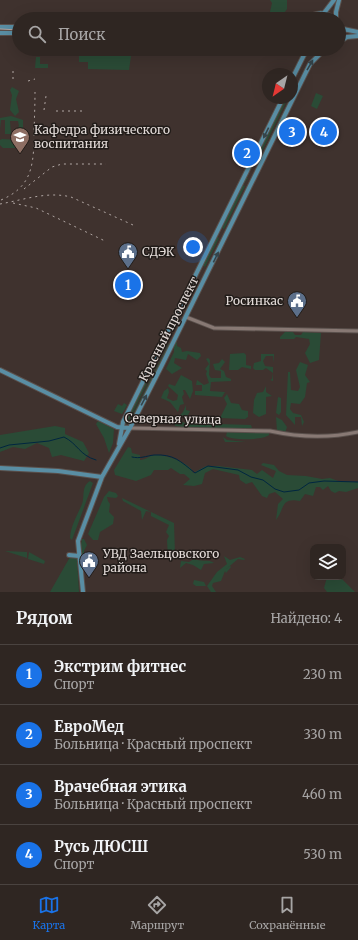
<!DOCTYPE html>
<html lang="ru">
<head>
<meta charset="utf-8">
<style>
	:root { --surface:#2f2622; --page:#3b322f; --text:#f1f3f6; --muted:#a7a5a5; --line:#4a4340; --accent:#1a73e8 }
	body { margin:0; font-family:Merriweather,serif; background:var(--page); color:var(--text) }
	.controls { position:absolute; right:12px; bottom:12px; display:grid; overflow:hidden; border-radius:8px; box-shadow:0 4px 16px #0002 }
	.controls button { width:36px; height:36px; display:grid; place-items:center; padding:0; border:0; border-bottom:1px solid var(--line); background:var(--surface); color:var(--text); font:20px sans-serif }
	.compass { position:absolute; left:262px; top:68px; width:36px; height:36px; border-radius:50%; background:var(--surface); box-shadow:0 4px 16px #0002; rotate:215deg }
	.you { position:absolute; left:193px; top:247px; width:14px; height:14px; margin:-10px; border:3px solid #fff; border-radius:50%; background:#1a73e8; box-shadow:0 0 0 6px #1a73e833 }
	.badge { display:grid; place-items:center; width:26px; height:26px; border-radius:50%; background:var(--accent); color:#fff; font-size:13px; font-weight:700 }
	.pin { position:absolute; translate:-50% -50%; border:2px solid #fff; box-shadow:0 1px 4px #0006 }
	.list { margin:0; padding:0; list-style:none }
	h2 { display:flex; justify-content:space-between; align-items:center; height:52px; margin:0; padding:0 16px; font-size:17px }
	h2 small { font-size:13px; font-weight:400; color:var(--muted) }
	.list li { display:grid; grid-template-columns:26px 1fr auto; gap:12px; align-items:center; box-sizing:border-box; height:60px; padding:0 16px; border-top:1px solid var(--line) }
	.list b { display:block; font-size:15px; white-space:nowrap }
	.list p { margin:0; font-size:13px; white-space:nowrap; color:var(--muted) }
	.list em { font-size:13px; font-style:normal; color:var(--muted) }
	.icon { flex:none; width:22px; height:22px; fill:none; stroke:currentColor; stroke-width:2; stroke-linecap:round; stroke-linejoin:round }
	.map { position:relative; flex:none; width:358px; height:592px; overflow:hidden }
	.search { position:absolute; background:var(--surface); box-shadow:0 4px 16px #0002; left:12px; right:12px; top:12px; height:44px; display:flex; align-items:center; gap:10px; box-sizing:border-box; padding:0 14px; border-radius:22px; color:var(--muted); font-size:15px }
	.sheet { height:292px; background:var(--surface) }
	nav { display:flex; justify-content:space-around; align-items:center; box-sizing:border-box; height:56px; border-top:1px solid var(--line); background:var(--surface); font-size:11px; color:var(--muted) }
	nav a { display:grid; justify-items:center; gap:2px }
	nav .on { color:var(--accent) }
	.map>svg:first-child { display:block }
</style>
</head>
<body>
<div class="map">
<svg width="358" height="592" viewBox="0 0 358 592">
	<rect width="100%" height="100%" fill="#3f322e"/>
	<path fill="#2a4b36" d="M270,0h17v9l-5,7h-13l3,-13z
		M79,49h53l-3,21 -41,-1v-7h-9z
		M36,57h4v7h8v4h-13z
		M298,83h1l-35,73 -2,-1 28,-57h2z
		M12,87l7,4 -3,8 3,13 -4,4 -5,-6 2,-15 -2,-5z
		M316,93l7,3 -6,13 -6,-3z
		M286,98h2l-28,57 -2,-1z
		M11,116l12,4v13l-2,2 -4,-6 2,-3 -1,-5h-8l1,13h-6v-14h-4l-1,9v-11z
		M2,139l20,1 1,8h-20l-3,-3v-5z
		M246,177l2,1 -5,7 2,1 -21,43 -2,-1z
		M217,237l2,1 -14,29 -2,-2z
		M285,332h8l2,3h6l2,-3 18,1 -2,27 -9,3 -5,-10 5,-9 -1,-5 -13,-2 -2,2h-14v-2z
		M165,341l2,1 -40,82 -2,-1z
		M177,341v5l4,2 1,4 5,-1 13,2 1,3 -4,4 -9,-6 -2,6 -11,-2 -1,5 8,5 -10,6 -6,-5 8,-17v-6z
		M169,343l2,1 -41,81 -2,-1z
		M244,353l2,2v10l5,1v3l-9,-2 -4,3h-9l1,-16z
		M261,354h13v9l-1,-7h-7l-3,5 2,5 8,1v14l-3,-1 2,-1 1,-6 -7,-5 -3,2h-8l-2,-2 1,-5 7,-2z
		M208,358l2,2 -1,15 2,3h10v-7l-6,-1 -2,-6 6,-1 3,-4 3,3 -5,7 4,2 2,6 5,2v2l-20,1 -1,9 15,1 -3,5 -27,-2v-4h7v-6h-6l1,-5 7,5 5,-2 -3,-9 1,-3 -2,-2 4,-5 -3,-5z
		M300,362l8,3 -3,10 5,7 -3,1 -2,14 -5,7 -9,-1 -1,6 3,4 8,2 3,7 -2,4 -1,-9h-6v8l-9,-10 2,-43h2l1,18 7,1 2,-4 -4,-17z
		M181,375l11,6 1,10 -3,8 -5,-9h-2l1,4 -2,3 2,7 -4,1 -2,7 -8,-10 -9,-4 3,-7 4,-3 1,4 -2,6 6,3 4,-1 1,-5 -10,-9 1,-2 6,2z
		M266,386v6l6,4 -6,1v17l-7,3 -6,-4 1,-13 3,-7 6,-1z
		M227,394l4,9 8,1 3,6 6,1v6l-3,2 -25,-1 7,-14 -3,-6z
		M278,397l3,1v14l-2,3 -3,-2z
		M124,403l3,2 -5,9 -8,-3 4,-7 4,2z
		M186,405v5l4,1 -3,6 -7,-2 -2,5 7,3 66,2 1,3h-62l-15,-2 -1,-4 9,-10z
		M276,417l6,3 5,7 -2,6 -8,-2z
		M98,421l16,8 -1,14 -4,10 -5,-15 -8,-14z
		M55,426l10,2v6l18,8 6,11 -5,8 -23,-6 -9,2 -3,-9 -12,-5 -12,6 -12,-2 -13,5v-17z
		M227,432l42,1v2c-6,5 -36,6 -43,1z
		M223,437l4,3 19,2h-21z
		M128,447l3,1 1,5 8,2v5c6,0 10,-5 15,-5 9,-1 37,8 38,18l13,-7h12l34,4 5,4 5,-4 11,8 3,-7 -15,-6 2,-2 11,2 5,6 8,4 19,1 16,3 8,-1 11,4h17v6l-12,4 -7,-1 -4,2 -4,-2 -3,-5 -5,4 -3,-3h-4l-3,9 -8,-2 -5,7c-20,-4 -15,8 -24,19l2,-16 5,-5 -8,-7 -6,2 -2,4 -5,-2 -10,-14 -6,2 -6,-4 -1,-5 -26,-6 -8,4 -3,11 -8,2 -11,-1 7,-6 -6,-5h-4l-9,-6 -3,2h-14l-3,5 -15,6 -21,-6 -1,-5z
		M90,481l3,2 -21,57 -2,-2c1,-13 7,-22 12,-34 3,-7 -1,-18 8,-23z
		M109,491l7,2 2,3 -2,2 -9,-1 1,4 2,3 -1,8 5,5 -1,7 -13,8 -2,8h-5l-5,-6 16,-37z
		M122,498l52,25 1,31 -3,4h-18l14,-1 -1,-17 2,-4 -3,-4 3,-7 -18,-9v-4l-5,-1 -4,9 -1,-9 -18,-10z
		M82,539h2l3,6 -3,6v10h-2l-1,-16z
		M5,551l22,1v6z
		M29,552l16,9 -1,3 -16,-5z
		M224,556l6,4 10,-3 5,2 -1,1 -6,-1 -13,11 5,-4 1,1 -5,6 -1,-2 -4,10 -8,2 -1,3 4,6h-5l-4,-6 10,-14 10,-8z
		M70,557l7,2 2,33h-29z
		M194,559c6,3 15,0 20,4l-10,1 -3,6 -8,-5 -7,-2 -6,5 1,-7 8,1z
		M327,577h13l15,15h-28l-3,-4z
		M194,580l10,2 2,4h-10l-3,-2z"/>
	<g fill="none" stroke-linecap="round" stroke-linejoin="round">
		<path stroke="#002640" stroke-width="1" d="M0,448l9,-3 40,-4 15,-4c14,7 15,18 32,23
			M132,457c8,2 14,-1 22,-2 20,-1 26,6 41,18l13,-7 30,4 13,7 12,3 12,9 9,3 15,-2 10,-7 15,-2 34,1"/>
		<g stroke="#5a504c" stroke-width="5">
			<path id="minor" d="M186,317l28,11 144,3
				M130,428l140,3c28,6 60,7 88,1"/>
		</g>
		<g stroke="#5a504c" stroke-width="6">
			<path id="major" d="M324,13l10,-13
				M306,19c9,-7 19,-8 28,0
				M336,19v-7l3,-12
				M339,26l4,3 15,3
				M0,27h19
				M339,29v7
				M0,33h19
				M339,42l8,-5 11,-1
				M311,49l7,2 12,-2
				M292,79l12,-24 1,-6
				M0,370l117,57 13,1
				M119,444l4,-22 160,-324
				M0,468l58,3 44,6
				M69,555l10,1
				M83,592l-5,-51 24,-64 29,-51 30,-59 149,-303 13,-13"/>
		</g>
		<use href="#minor" stroke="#887974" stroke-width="3"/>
		<use href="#major" stroke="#598ea4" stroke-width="4"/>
		<path stroke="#b1a7a4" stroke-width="1" d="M315,19h10
			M0,29l19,1"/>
		<path stroke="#b1a7a4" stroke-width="1" stroke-dasharray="2 4" stroke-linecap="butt" d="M13,79v-8
			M28,81l7,-2
			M44,110l2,-14
			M56,111h30
			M24,189l28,-22 10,-3h44
			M1,200c28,-12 32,-30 33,-58 0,-16 1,-33 1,-50
			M13,203l23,5 69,33
			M0,204c23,-4 47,-13 71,-7l62,28"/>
	</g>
	<defs><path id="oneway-solid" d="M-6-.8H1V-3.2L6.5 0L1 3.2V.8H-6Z"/></defs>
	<g fill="#35444a">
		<use href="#oneway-solid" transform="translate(310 65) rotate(-60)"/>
		<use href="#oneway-solid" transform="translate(266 133) rotate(116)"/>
		<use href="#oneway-solid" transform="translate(216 257) rotate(-64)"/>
		<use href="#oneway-solid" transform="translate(144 400) rotate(-62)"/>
	</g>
	<defs>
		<g id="university-pin" transform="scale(1)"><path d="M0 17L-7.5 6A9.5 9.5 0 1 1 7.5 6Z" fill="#8d6e63" stroke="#211c19"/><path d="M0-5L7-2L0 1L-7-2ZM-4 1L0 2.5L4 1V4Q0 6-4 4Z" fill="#fff"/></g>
		<g id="civic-pin" transform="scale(1)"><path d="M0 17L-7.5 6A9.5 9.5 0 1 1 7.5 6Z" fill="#5c6f8a" stroke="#211c19"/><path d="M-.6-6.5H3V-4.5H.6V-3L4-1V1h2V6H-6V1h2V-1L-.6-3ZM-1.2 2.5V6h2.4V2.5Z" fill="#fff"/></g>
	</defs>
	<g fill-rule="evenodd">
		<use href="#university-pin" x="20" y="137"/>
		<use href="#civic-pin" x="128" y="252"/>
		<use href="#civic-pin" x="297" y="301"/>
		<use href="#civic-pin" x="89" y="561"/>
	</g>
	<g text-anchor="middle" stroke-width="3" stroke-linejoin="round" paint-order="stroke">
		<g font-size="12" fill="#e3dbd8" stroke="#211c19" text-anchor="start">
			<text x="34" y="134">Кафедра физического<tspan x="34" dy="14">воспитания</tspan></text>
			<text x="142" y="256">СДЭК</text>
			<text x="283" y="305" text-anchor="end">Росинкас</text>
			<text x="103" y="558">УВД Заельцовского<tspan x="103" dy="14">района</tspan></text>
		</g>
		<g font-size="12" fill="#e3dbd8" stroke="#211c19">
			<text transform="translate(169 329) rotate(-63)" y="4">Красный проспект</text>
			<text transform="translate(173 419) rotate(1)" y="4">Северная улица</text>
		</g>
	</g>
</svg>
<div class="controls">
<button><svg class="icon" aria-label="layers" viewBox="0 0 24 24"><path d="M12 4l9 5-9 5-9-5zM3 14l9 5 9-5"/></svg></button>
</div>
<svg class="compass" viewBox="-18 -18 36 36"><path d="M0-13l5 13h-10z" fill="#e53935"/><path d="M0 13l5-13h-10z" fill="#a7a5a5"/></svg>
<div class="you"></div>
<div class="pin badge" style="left:128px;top:285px">1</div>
<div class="pin badge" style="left:247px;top:153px">2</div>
<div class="pin badge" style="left:292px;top:132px">3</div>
<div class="pin badge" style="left:324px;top:132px">4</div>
<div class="search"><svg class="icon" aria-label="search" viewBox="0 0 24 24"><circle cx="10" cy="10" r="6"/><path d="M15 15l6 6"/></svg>Поиск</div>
</div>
<section class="sheet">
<h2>Рядом<small>Найдено: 4</small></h2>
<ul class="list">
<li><span class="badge">1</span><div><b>Экстрим фитнес</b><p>Спорт</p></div><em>230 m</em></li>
<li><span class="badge">2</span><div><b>ЕвроМед</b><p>Больница · Красный проспект</p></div><em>330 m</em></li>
<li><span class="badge">3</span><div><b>Врачебная этика</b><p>Больница · Красный проспект</p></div><em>460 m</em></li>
<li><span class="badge">4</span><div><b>Русь ДЮСШ</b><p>Спорт</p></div><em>530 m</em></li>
</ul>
</section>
<nav>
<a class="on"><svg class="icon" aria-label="map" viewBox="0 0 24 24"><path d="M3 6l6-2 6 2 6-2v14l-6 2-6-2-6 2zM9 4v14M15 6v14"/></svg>Карта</a>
<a><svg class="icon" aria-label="directions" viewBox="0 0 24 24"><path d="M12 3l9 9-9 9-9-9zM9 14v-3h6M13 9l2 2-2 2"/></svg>Маршрут</a>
<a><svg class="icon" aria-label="saved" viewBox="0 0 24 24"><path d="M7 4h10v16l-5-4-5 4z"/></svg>Сохранённые</a>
</nav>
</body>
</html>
